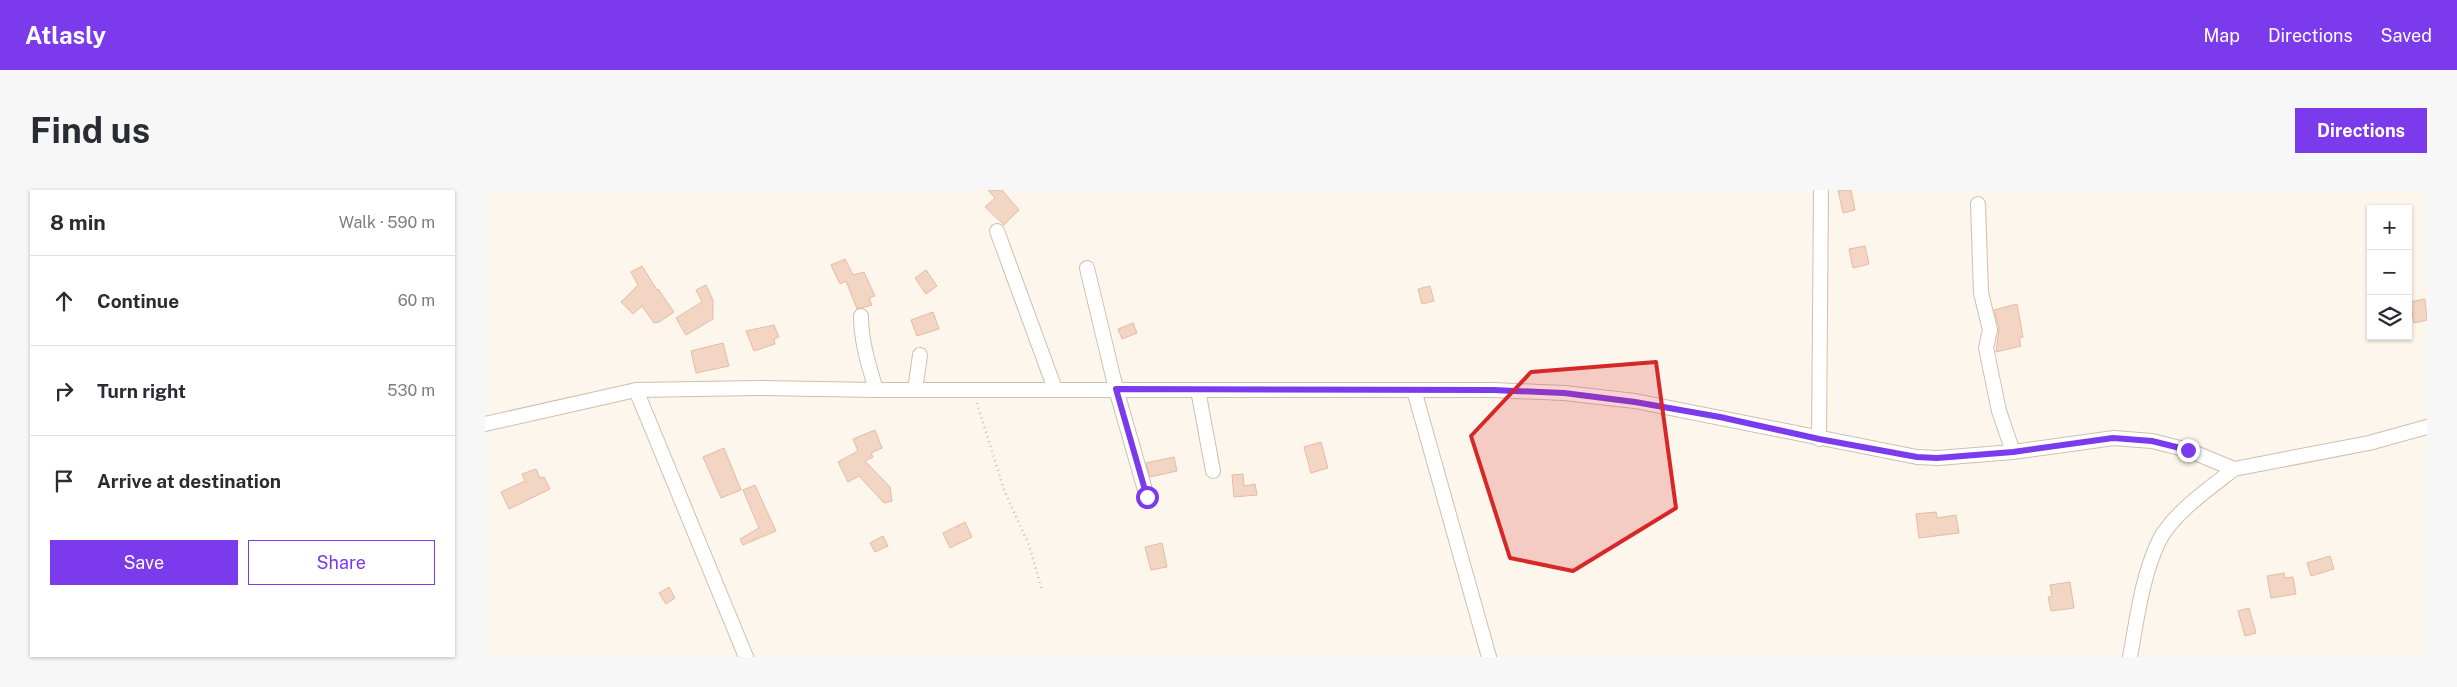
<!DOCTYPE html>
<html lang="en">
<head>
<meta charset="utf-8">
<style>
	:root { --surface:#fff; --page:#f7f7f7; --text:#2b2b33; --muted:#7c7c81; --line:#e1e1e2; --accent:#7c3aed }
	body { margin:0; font-family:"Public Sans",sans-serif; background:var(--page); color:var(--text) }
	.controls { position:absolute; right:15px; top:15px; display:grid; overflow:hidden; border-radius:0px; box-shadow:0 1px 4px #0004 }
	.controls button { width:45px; height:45px; display:grid; place-items:center; padding:0; border:0; border-bottom:1px solid var(--line); background:var(--surface); color:var(--text); font:25px sans-serif }
	.stop { position:absolute; width:15px; height:15px; margin:-11px; border:4px solid #7c3aed; border-radius:50%; background:#fff }
	.stop.end { background:#7c3aed; border-color:#fff; box-shadow:0 1px 5px #0008 }
	.list { margin:0; padding:0; list-style:none }
	h2 { display:flex; justify-content:space-between; align-items:center; height:65px; margin:0; padding:0 20px; font-size:21px }
	h2 small { font-size:16px; font-weight:400; color:var(--muted) }
	.list li { display:grid; grid-template-columns:32px 1fr auto; gap:15px; align-items:center; box-sizing:border-box; height:90px; padding:0 20px; border-top:1px solid var(--line) }
	.list b { display:block; font-size:19px; white-space:nowrap }
	.list em { font-size:16px; font-style:normal; color:var(--muted) }
	.actions { display:flex; gap:10px; padding:15px 20px }
	.actions a { flex:1; padding:11px 0; border:1px solid var(--accent); border-radius:0px; text-align:center; font-size:18px; color:var(--accent) }
	.actions .main { background:var(--accent); color:#fff }
	.icon { flex:none; width:28px; height:28px; fill:none; stroke:currentColor; stroke-width:2; stroke-linecap:round; stroke-linejoin:round }
	.map { position:relative; flex:none; width:1942px; height:467px; overflow:hidden; border-radius:0px }
	header { display:flex; align-items:center; gap:30px; box-sizing:border-box; height:70px; padding:0 25px; background:var(--accent); color:#fff }
	header strong { font-size:24px }
	nav { display:flex; gap:28px; margin-inline-start:auto; font-size:18px }
	.intro { display:flex; align-items:center; justify-content:space-between; box-sizing:border-box; height:120px; padding:0 30px }
	h1 { margin:0; font-size:35px }
	.button { padding:12px 22px; border-radius:0px; background:var(--accent); color:#fff; font-size:18px; font-weight:700 }
	main { display:flex; gap:30px; padding:0 30px }
	aside { flex:1; background:var(--surface); border-radius:0px; box-shadow:0 1px 4px #0004 }
	.map>svg:first-child { display:block }
</style>
</head>
<body>
<header>
<strong>Atlasly</strong>
<nav><a>Map</a><a>Directions</a><a>Saved</a></nav>
</header>
<div class="intro"><h1>Find us</h1><a class="button">Directions</a></div>
<main>
<aside>
<h2>8 min<small>Walk · 590 m</small></h2>
<ul class="list">
<li><svg class="icon" aria-label="ahead" viewBox="0 0 24 24"><path d="M12 20V5M6 11l6-6 6 6"/></svg><div><b>Continue</b></div><em>60 m</em></li>
<li><svg class="icon" aria-label="right" viewBox="0 0 24 24"><path d="M7 20v-9h11M14 6l5 5-5 5"/></svg><div><b>Turn right</b></div><em>530 m</em></li>
<li><svg class="icon" aria-label="arrive" viewBox="0 0 24 24"><path d="M6 21V4h12l-3 4 3 4H6"/></svg><div><b>Arrive at destination</b></div></li>
</ul>
<div class="actions"><a class="main">Save</a><a>Share</a></div>
</aside>
<div class="map">
<svg width="1942" height="467" viewBox="0 0 1942 467">
	<rect width="100%" height="100%" fill="#fdf6ec"/>
	<path fill="#f3d5c3" stroke="#e6bba3" d="M503,0h14l17,20 -15,15 -19,-18 10,-9z
		M1353,0h13l4,20 -12,3z
		M1380,56l4,18 -16,4 -4,-19z
		M360,69l8,16 11,-3 11,24 -6,2 3,7 -15,4 -11,-28 -6,3 -9,-19z
		M157,76l15,24 1,-1 16,23 -15,10 -5,1 -12,-17 -9,8 -12,-12 17,-17 -7,-13z
		M441,80l11,16 -11,8 -11,-16z
		M221,95l7,15v19l-27,16 -10,-17 26,-16 -6,-12z
		M945,96l4,15 -12,3 -4,-15z
		M1940,109l2,21 -13,3 -4,-21z
		M1532,114l6,33 -4,1 2,8 -25,6 3,-24 -5,-18z
		M448,122l6,17 -22,7 -6,-16z
		M648,133l4,10 -15,6 -4,-10z
		M289,135l5,12 -5,2 1,5 -21,7 -8,-20z
		M238,153l6,23 -33,7 -5,-22z
		M390,240l7,18 -11,5 2,4 -8,4 25,26 2,14 -8,2 -25,-27 -11,6 -10,-20 20,-11 -5,-12z
		M836,252l7,26 -17,5 -7,-26z
		M239,258l17,42 -20,8 -18,-41z
		M689,267l3,14 -27,6 -4,-14z
		M51,279l4,9 4,-1 6,12 -41,20 -8,-17 24,-11 -3,-7z
		M758,284l1,12 11,-2 2,11 -23,2 -2,-22z
		M270,295l21,46 -33,14 -3,-6 19,-11 -16,-38z
		M1451,322l1,6 19,-3 3,18 -40,5 -3,-24z
		M480,332l7,15 -22,11 -7,-15z
		M398,346l5,10 -13,6 -5,-9z
		M677,353l5,24 -16,3 -6,-23z
		M1845,366l4,13 -23,7 -4,-13z
		M1799,383l1,5 8,-1 3,17 -25,4 -4,-22z
		M1585,392l4,26 -23,3 -3,-14 4,-1 -2,-11z
		M184,397l6,11 -9,6 -7,-11z
		M1764,418l7,25 -11,3 -7,-25z"/>
	<g fill="none" stroke-linecap="round" stroke-linejoin="round">
		<g stroke="#d1beb0" stroke-width="16">
			<path id="minor" d="M1493,14l3,89 9,37 -4,18 13,63 14,41
				M512,41l58,158
				M602,78l29,121 31,108
				M376,126c0,26 8,50 15,74
				M151,200l110,267
				M430,200l5,-35
				M713,200l15,81
				M929,200l75,267
				M0,234l151,-34 123,-2 117,2h617l71,3 71,8 282,56 21,1 75,-6 101,-14 38,3 36,9 46,19 135,-26 58,-16
				M1334,249l2,-249
				M1645,467c7,-38 12,-81 29,-116 13,-27 52,-54 75,-72"/>
		</g>
		<path stroke="#d9b8a5" stroke-width="2.5" stroke-dasharray="1 4" stroke-linecap="butt" d="M492,213l27,87 25,55 13,45"/>
		<use href="#minor" stroke="#fff" stroke-width="14"/>
	</g>
	<g fill="none" stroke-linecap="round" stroke-linejoin="round">
		<path stroke="#7c3aed" stroke-width="6" d="M662,307l-31,-108 377,1 71,3 71,9 85,15 99,22 98,18 20,1 76,-6 100,-14 39,3 36,9"/>
	</g>
	<path fill="#d62828" fill-opacity="0.2" stroke="#d62828" stroke-width="4" stroke-linejoin="round" d="M1171,172l20,146 -103,63 -63,-13 -39,-122 60,-64z"/>
</svg>
<div class="controls">
<button>+</button>
<button>−</button>
<button><svg class="icon" aria-label="layers" viewBox="0 0 24 24"><path d="M12 4l9 5-9 5-9-5zM3 14l9 5 9-5"/></svg></button>
</div>
<div class="stop" style="left:662px;top:307px"></div>
<div class="stop end" style="left:1703px;top:260px"></div>
</div>
</main>
</body>
</html>
